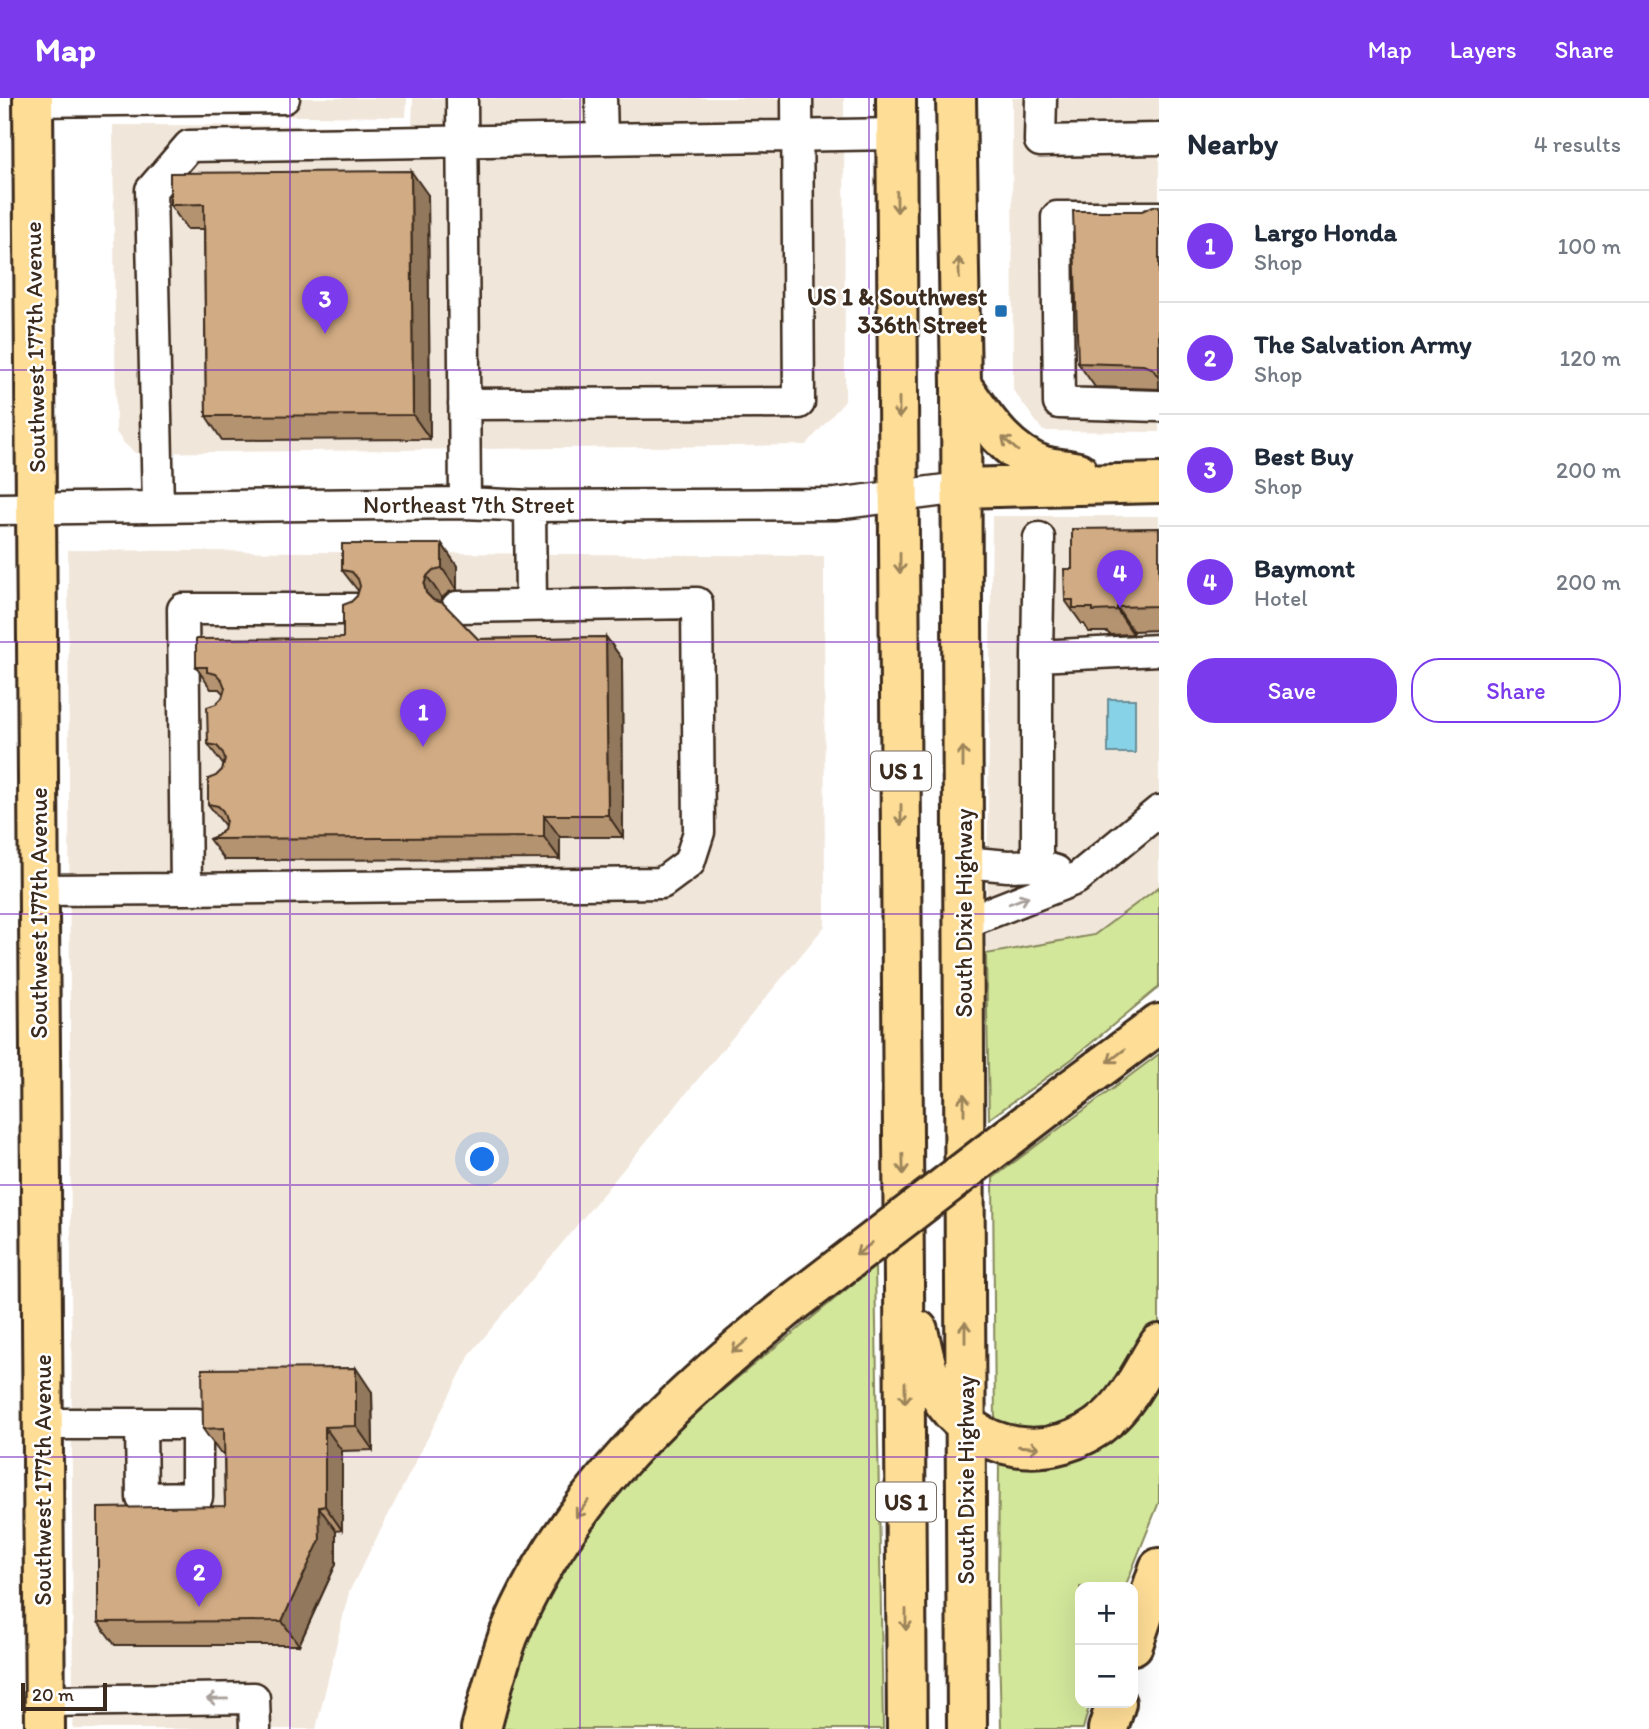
<!DOCTYPE html>
<html lang="en">
<head>
<meta charset="utf-8">
<style>
	:root { --surface:#fff; --page:#f6f6f7; --text:#1f2937; --muted:#747a83; --line:#e0e1e3; --accent:#7c3aed }
	body { margin:0; font-family:Itim,sans-serif; background:var(--page); color:var(--text) }
	.controls { position:absolute; right:21px; bottom:21px; display:grid; overflow:hidden; border-radius:14px; box-shadow:0 7px 28px #0002 }
	.controls button { width:63px; height:63px; display:grid; place-items:center; padding:0; border:0; border-bottom:2px solid var(--line); background:var(--surface); color:var(--text); font:35px sans-serif }
	.scale { position:absolute; left:21px; bottom:18px; width:86px; box-sizing:border-box; padding-left:7px; border:4px solid #3b2a1e; border-top:0; font-size:19px; line-height:24px; white-space:nowrap; color:#3b2a1e; -webkit-text-stroke:5px #fff; paint-order:stroke }
	.you { position:absolute; left:483px; top:1062px; width:24px; height:24px; margin:-18px; border:5px solid #fff; border-radius:50%; background:#1a73e8; box-shadow:0 0 0 10px #1a73e833 }
	.badge { display:grid; place-items:center; width:46px; height:46px; border-radius:50%; background:var(--accent); color:#fff; font-size:23px; font-weight:700 }
	.pin { position:absolute; translate:-50% -58px; filter:drop-shadow(0 2px 4px #0008) }
	.pin::after { content:''; position:absolute; top:37px; width:24px; height:21px; background:inherit; clip-path:polygon(0 0,100% 0,50% 100%) }
	.list { margin:0; padding:0; list-style:none }
	h2 { display:flex; justify-content:space-between; align-items:center; height:91px; margin:0; padding:0 28px; font-size:30px }
	h2 small { font-size:23px; font-weight:400; color:var(--muted) }
	.list li { display:grid; grid-template-columns:46px 1fr auto; gap:21px; align-items:center; box-sizing:border-box; height:112px; padding:0 28px; border-top:2px solid var(--line) }
	.list b { display:block; font-size:26px; white-space:nowrap }
	.list p { margin:0; font-size:23px; white-space:nowrap; color:var(--muted) }
	.list em { font-size:23px; font-style:normal; color:var(--muted) }
	.actions { display:flex; gap:14px; padding:21px 28px }
	.actions a { flex:1; padding:16px 0; border:2px solid var(--accent); border-radius:28px; text-align:center; font-size:24px; color:var(--accent) }
	.actions .main { background:var(--accent); color:#fff }
	.map { position:relative; flex:none; width:1159px; height:1631px; overflow:hidden }
	header { display:flex; align-items:center; gap:42px; box-sizing:border-box; height:98px; padding:0 35px; background:var(--accent); color:#fff }
	header strong { font-size:33px }
	nav { display:flex; gap:38px; margin-inline-start:auto; font-size:24px }
	main { display:flex }
	aside { flex:1; background:var(--surface) }
	.map>svg:first-child { display:block }
</style>
</head>
<body>
<header>
<strong>Map</strong>
<nav><a>Map</a><a>Layers</a><a>Share</a></nav>
</header>
<main>
<div class="map">
<svg width="1159" height="1631" viewBox="0 0 1159 1631">
	<rect width="100%" height="100%" fill="#fff"/>
	<filter id="ink" filterUnits="userSpaceOnUse"><feTurbulence type="fractalNoise" baseFrequency=".0143" numOctaves="2"/><feDisplacementMap in="SourceGraphic" scale="14" xChannelSelector="R" yChannelSelector="G"/><feConvolveMatrix kernelMatrix="1 2 1 2 8 2 1 2 1" color-interpolation-filters="sRGB"/></filter>
	<g filter="url(#ink)">
		<path fill="#f1e6da" d="M73,0h334l-1,19 -328,-3z
			M413,0h431l1,303 -39,44 -671,8 -11,-10 -8,-11 -3,-307 299,1z
			M1012,0h147v334l-116,-1 -30,-41z
			M992,418h167v371l-65,48 -108,19z
			M68,452l756,6 1,370 -354,427 -122,239 -33,137h-243z"/>
		<path fill="#d3e79b" stroke="#87885c" stroke-width="2" d="M1159,789v100l-87,72 -83,60 -3,-165 108,-19z
			M1159,956v272l-45,67 -58,38 -61,-3 -2,-250z
			M875,1169l8,462h-386c14,-46 29,-91 51,-134 56,-108 155,-192 249,-265 26,-21 51,-43 78,-63z
			M1159,1281v123l-34,85h-45v116h10l-7,26h-82l-3,-131 1,-140c18,-1 84,-2 96,-8 31,-15 47,-44 64,-71z"/>
		<path fill="#87d2e7" stroke="#698f97" stroke-width="2" d="M1108,601h27v54h-27z"/>
		<g fill="none" stroke-linecap="round" stroke-linejoin="round">
			<g stroke="#3b2a1e" stroke-width="35">
				<path id="minor" d="M462,0l3,405
					M601,0l1,40
					M1041,0l-1,43 119,-2
					M33,3l251,-3
					M1159,119h-102l2,186 100,3
					M464,306l335,-1 -2,-305
					M158,408l-7,-316 38,-44 707,-12
					M530,408l1,99
					M0,411l465,-6 65,3 306,-2 125,-16
					M358,511h-175l3,280 476,-6 27,-20 10,-31 -2,-229 -240,4
					M1037,558l2,-118
					M964,764l44,4 29,-1 19,6
					M1037,767v-209l122,-6
					M40,792l146,-1
					M964,825l112,-44 83,-68
					M42,1326c52,0 104,0 155,0v73l-55,1 -1,-74
					M44,1603l210,-3 1,31"/>
			</g>
			<g stroke="#3b2a1e" stroke-width="44">
				<path id="major" d="M33,0l12,1631"/>
			</g>
			<g stroke="#3b2a1e" stroke-width="44">
				<path id="highway" d="M896,0l11,1631
					M956,0l5,287 6,1344
					M961,287c22,31 45,69 83,81 11,3 23,3 34,6
					M961,390l198,-5
					M1073,990l86,-64
					M918,1232c5,20 8,42 19,61 35,63 117,75 170,28 23,-20 36,-50 52,-75
					M1133,1547l26,-77
					M481,1631c8,-31 16,-62 27,-92 56,-139 171,-243 285,-334
					M1108,1631l8,-26"/>
			</g>
			<use href="#minor" stroke="#fff" stroke-width="30"/>
			<use href="#major" stroke="#fedd96" stroke-width="38"/>
			<use href="#highway" stroke="#fedd96" stroke-width="38"/>
			<g stroke="#3b2a1e" stroke-width="44" stroke-linecap="butt">
				<path id="highway-bridge" d="M793,1205l280,-215"/>
			</g>
			<use href="#highway-bridge" stroke="#fedd96" stroke-width="38"/>
		</g>
		<path fill="#b49371" stroke="#3b2a1e" stroke-width="2" d="M428,97l2,244 -208,1 -16,-24 -2,-187h-17l-17,-24z
			M1159,108v183l-64,-2 -17,-24 64,-152z
			M1159,430v102l-26,1v3l-23,1 -3,-3h-18l-5,-8h-2l-17,-24 7,-31z
			M442,446l15,22v24l-8,2 -7,6 -1,4 37,37 128,-2 16,22 1,178h-63v22l-335,1 -16,-21 8,-3 7,-6 1,-4 -17,-22 8,-28 6,-6 2,-4 -16,-22 8,-40 6,-6 2,-4 -5,-5h-8l-15,-22 147,-29 8,-36 6,-6 2,-4 -17,-22z
			M372,1294l1,58 -31,1v79l-6,1v33l-37,81h-184l-17,-23 127,-116 -1,-53h-4l-17,-24z"/>
		<path fill="#92785c" stroke="#3b2a1e" stroke-width="2" d="M411,73l17,24 2,244 -17,-24z
			M442,446l15,22v24l-15,-22z
			M427,478l15,22 -2,9 -14,-14 -2,-8z
			M1117,509l16,24v3l-16,-24z
			M606,539l16,22 1,178 -15,-22z
			M544,717l16,22v22l-16,-22z
			M356,1270l16,24 1,58 -17,-24z
			M325,1329l17,24v79l-17,-24z
			M319,1409l17,24v33l-37,81 -17,-24z"/>
		<path fill="#d1ab83" stroke="#3b2a1e" stroke-width="2" d="M411,73l2,244 -207,1 -2,-212 -34,1v-32z
			M1153,108h6v172l-7,-10 -9,-3 -65,-2 -5,-152h69z
			M1159,430v78l-42,1v3l-24,1v-3h-20v-8h-8l-1,-31h8v-40z
			M342,446h100v24l-9,2 -6,6 -3,9 2,8 7,7 10,3 35,36 128,-2 2,178h-64v22l-335,2 8,-3 7,-6 2,-10 -3,-9 -5,-5 -10,-2v-25l8,-3 6,-6 3,-10 -2,-7 -6,-7 -9,-2 -1,-37 9,-3 6,-6 3,-10 -3,-8 -6,-6 -9,-2v-5h-11v-28l147,-1v-33l8,-3 6,-6 3,-10 -2,-7 -6,-7 -10,-2z
			M356,1270v58l-31,1v79l-6,1 1,33 -38,81 -184,1v-114l127,-2 -1,-78 -21,1 -1,-60z"/>
		<defs><path id="oneway-shaft" d="M-6 0H5M1.5-3L5.5 0L1.5 3" fill="none" stroke-width="1.6" stroke-linecap="round" stroke-linejoin="round" transform="scale(1.75)"/></defs>
		<g stroke="#9c845a">
			<use href="#oneway-shaft" transform="translate(897 104) rotate(89)"/>
			<use href="#oneway-shaft" transform="translate(959 170) rotate(-91)"/>
			<use href="#oneway-shaft" transform="translate(899 310) rotate(90)"/>
			<use href="#oneway-shaft" transform="translate(1010 346) rotate(-139)"/>
			<use href="#oneway-shaft" transform="translate(900 465) rotate(90)"/>
			<use href="#oneway-shaft" transform="translate(963 659) rotate(-90)"/>
			<use href="#oneway-shaft" transform="translate(901 717) rotate(90)"/>
			<use href="#oneway-shaft" transform="translate(1116 958) rotate(143)"/>
			<use href="#oneway-shaft" transform="translate(964 1006) rotate(-90)"/>
			<use href="#oneway-shaft" transform="translate(903 1066) rotate(89)"/>
			<use href="#oneway-shaft" transform="translate(864 1151) rotate(142)"/>
			<use href="#oneway-shaft" transform="translate(965 1234) rotate(-90)"/>
			<use href="#oneway-shaft" transform="translate(740 1248) rotate(140)"/>
			<use href="#oneway-shaft" transform="translate(905 1295) rotate(90)"/>
			<use href="#oneway-shaft" transform="translate(1029 1349) rotate(4)"/>
			<use href="#oneway-shaft" transform="translate(582 1411) rotate(126)"/>
			<use href="#oneway-shaft" transform="translate(906 1522) rotate(90)"/>
		</g>
		<g stroke="#a79f9a">
			<use href="#oneway-shaft" transform="translate(1019 802) rotate(-21)"/>
			<use href="#oneway-shaft" transform="translate(217 1601) rotate(179)"/>
		</g>
	</g>
	<path fill="none" stroke="#7b2cbf" stroke-width="2" stroke-opacity="0.55" d="M290,0v1631M580,0v1631M869,0v1631M0,272h1159M0,544h1159M0,816h1159M0,1087h1159M0,1359h1159"/>
	<rect fill="#1f6fb2" stroke="#fff" stroke-width="2.5" x="994" y="206" width="14" height="14" rx="3.5"/>
	<g text-anchor="middle" stroke-width="5" stroke-linejoin="round" paint-order="stroke">
		<g fill="#fff" stroke="#766a62" stroke-width="2">
			<rect x="871" y="653.5" width="60" height="39" rx="5"/>
			<rect x="876" y="1384.5" width="60" height="39" rx="5"/>
		</g>
		<g font-size="23" font-weight="bold" fill="#3b2a1e">
			<text x="901" y="681">US 1</text>
			<text x="906" y="1412">US 1</text>
		</g>
		<g font-size="24" font-weight="bold" fill="#3b2a1e" stroke="#fff" text-anchor="end">
			<text x="987" y="207">US 1 &amp; Southwest<tspan x="987" dy="28">336th Street</tspan></text>
		</g>
		<g font-size="24" fill="#3b2a1e" stroke="#fff">
			<text transform="translate(35 249) rotate(-91)" y="8">Southwest 177th Avenue</text>
			<text x="469" y="415">Northeast 7th Street</text>
			<text transform="translate(39 815) rotate(-90)" y="8">Southwest 177th Avenue</text>
			<text transform="translate(964 815) rotate(-90)" y="8">South Dixie Highway</text>
			<text transform="translate(43 1382) rotate(-90)" y="8">Southwest 177th Avenue</text>
			<text transform="translate(966 1382) rotate(-90)" y="8">South Dixie Highway</text>
		</g>
	</g>
</svg>
<div class="controls">
<button>+</button>
<button>−</button>
</div>
<div class="scale">20 m</div>
<div class="you"></div>
<div class="pin badge" style="left:423px;top:649px">1</div>
<div class="pin badge" style="left:199px;top:1509px">2</div>
<div class="pin badge" style="left:325px;top:236px">3</div>
<div class="pin badge" style="left:1120px;top:510px">4</div>
</div>
<aside>
<h2>Nearby<small>4 results</small></h2>
<ul class="list">
<li><span class="badge">1</span><div><b>Largo Honda</b><p>Shop</p></div><em>100 m</em></li>
<li><span class="badge">2</span><div><b>The Salvation Army</b><p>Shop</p></div><em>120 m</em></li>
<li><span class="badge">3</span><div><b>Best Buy</b><p>Shop</p></div><em>200 m</em></li>
<li><span class="badge">4</span><div><b>Baymont</b><p>Hotel</p></div><em>200 m</em></li>
</ul>
<div class="actions"><a class="main">Save</a><a>Share</a></div>
</aside>
</main>
</body>
</html>
